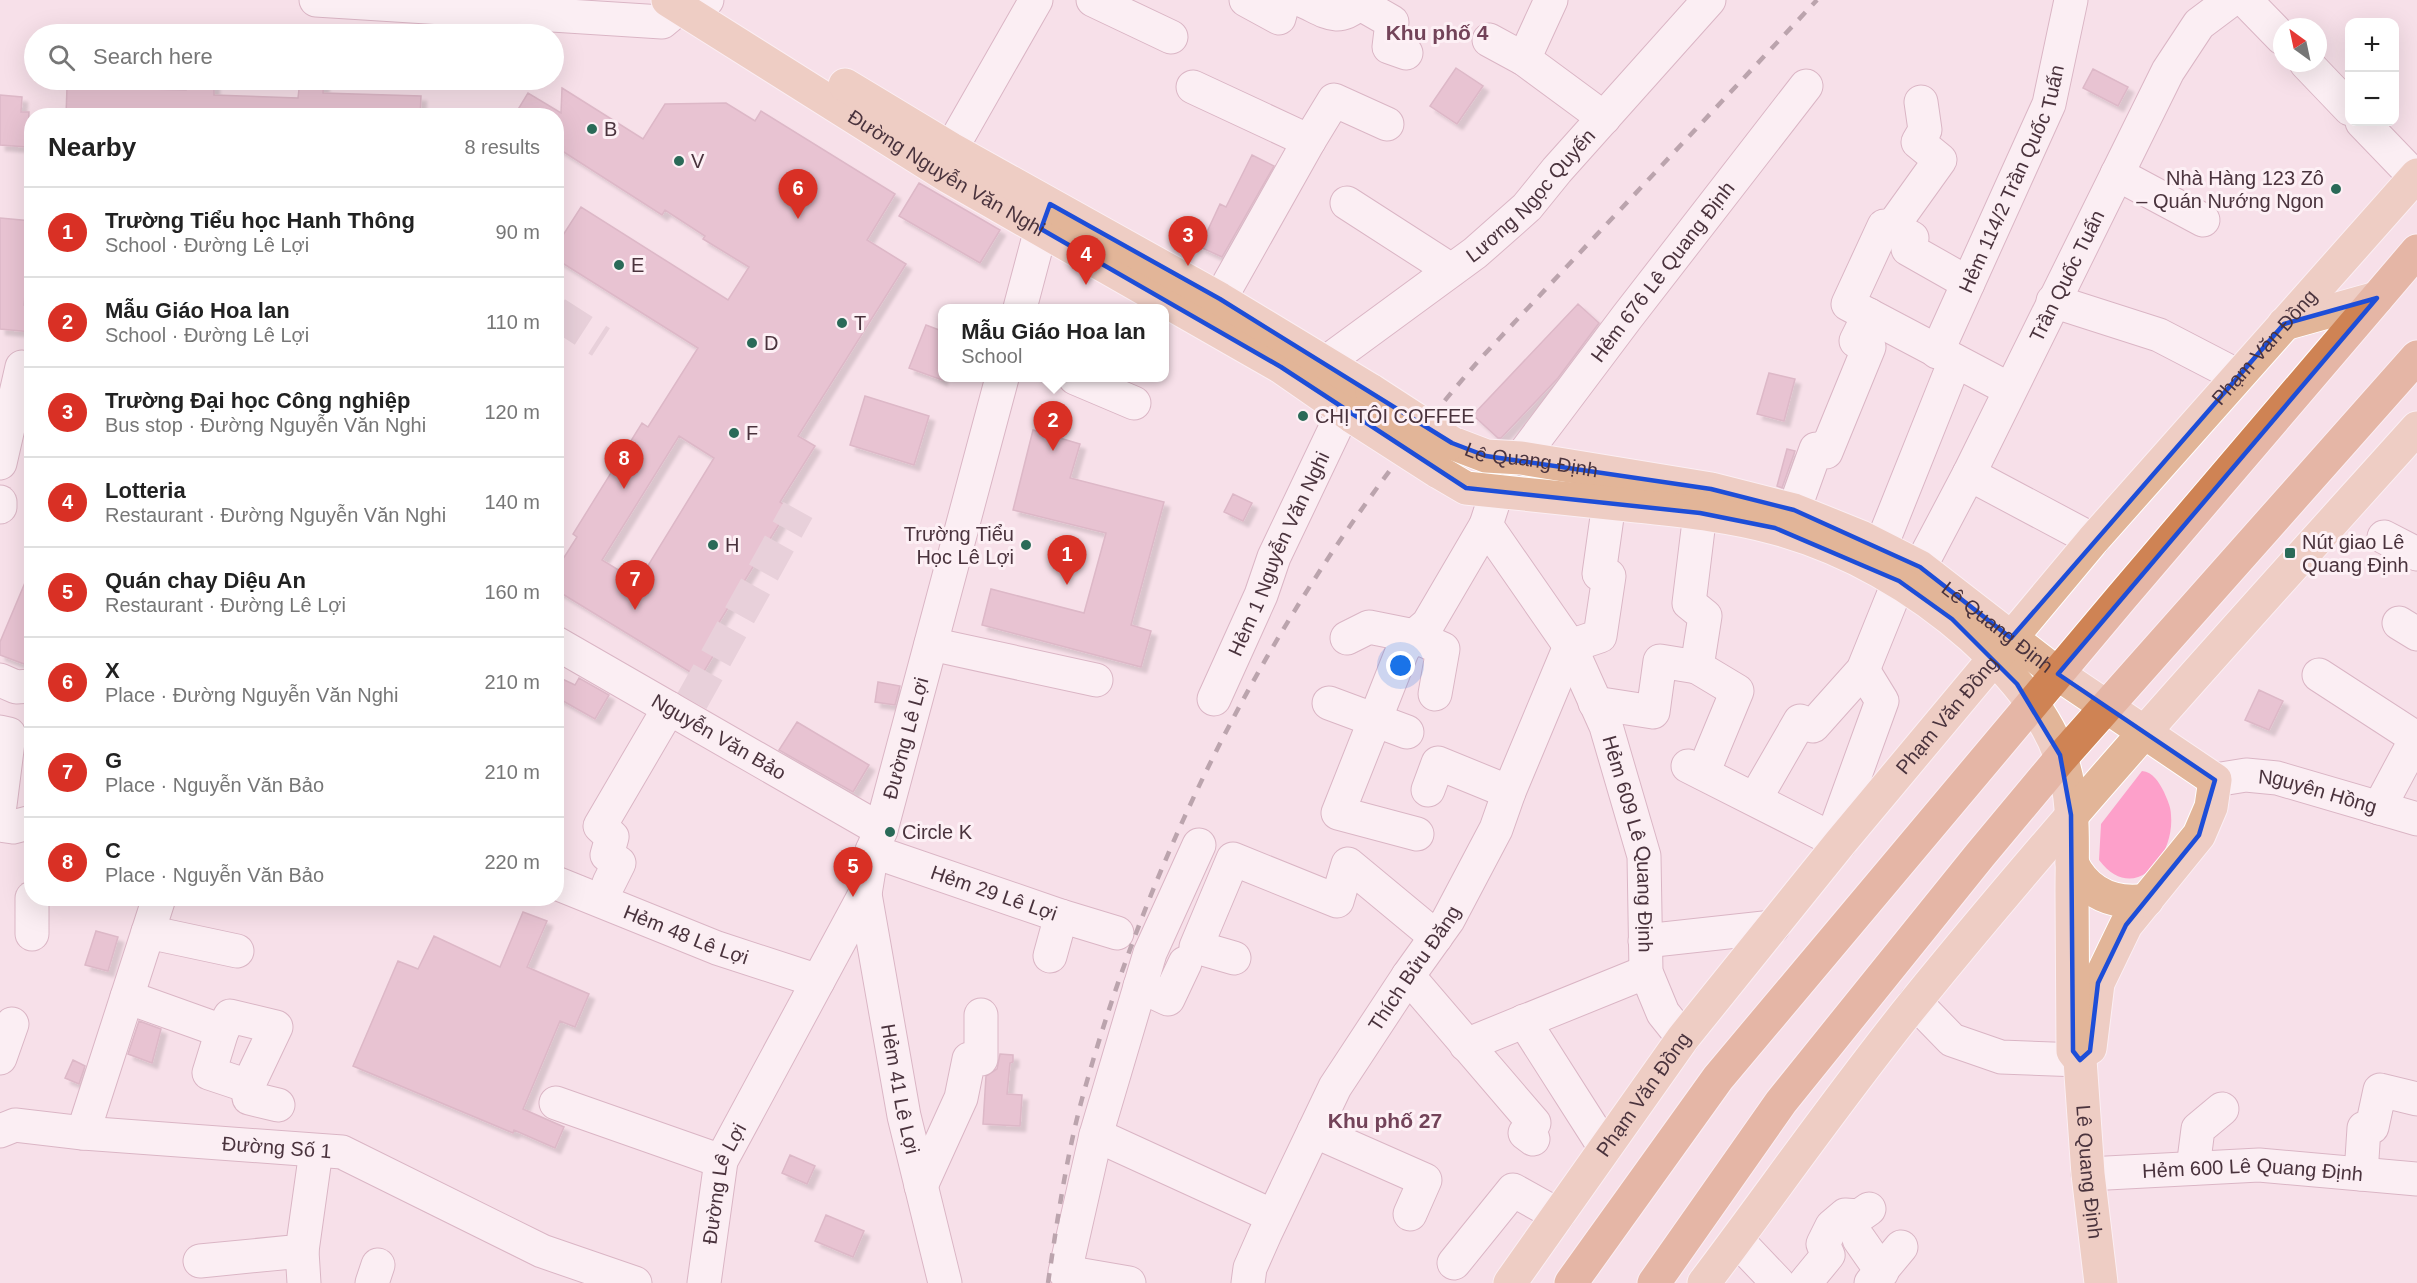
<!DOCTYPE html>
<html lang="en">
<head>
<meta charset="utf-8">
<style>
	:root { --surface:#fff; --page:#f6f6f6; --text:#222; --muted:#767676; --line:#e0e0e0; --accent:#d93025 }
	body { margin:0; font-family:Arial,sans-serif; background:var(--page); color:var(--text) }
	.controls { position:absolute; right:18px; top:18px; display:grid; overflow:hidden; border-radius:12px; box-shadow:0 6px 24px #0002 }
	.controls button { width:54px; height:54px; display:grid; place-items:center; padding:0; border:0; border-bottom:2px solid var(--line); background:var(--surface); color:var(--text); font:30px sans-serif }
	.compass { position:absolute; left:2273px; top:18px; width:54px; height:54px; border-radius:50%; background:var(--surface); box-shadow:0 6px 24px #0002; rotate:327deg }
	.you { position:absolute; left:1401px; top:666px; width:21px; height:21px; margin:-15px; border:4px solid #fff; border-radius:50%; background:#1a73e8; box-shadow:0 0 0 9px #1a73e833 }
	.badge { display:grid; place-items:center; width:39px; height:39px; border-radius:50%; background:var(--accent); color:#fff; font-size:20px; font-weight:700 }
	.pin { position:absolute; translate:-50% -50px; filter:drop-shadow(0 2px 3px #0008) }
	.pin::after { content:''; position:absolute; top:32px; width:21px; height:18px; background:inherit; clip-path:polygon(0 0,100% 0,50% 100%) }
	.popup { position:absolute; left:938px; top:304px; width:231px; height:78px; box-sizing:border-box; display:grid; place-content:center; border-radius:12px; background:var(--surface); filter:drop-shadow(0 2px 4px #0005); font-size:20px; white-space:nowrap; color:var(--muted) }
	.popup b { font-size:22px; color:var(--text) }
	.popup::after { content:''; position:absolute; left:50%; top:100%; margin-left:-12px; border:12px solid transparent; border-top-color:var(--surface) }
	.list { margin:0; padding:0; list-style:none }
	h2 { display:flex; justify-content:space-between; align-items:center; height:78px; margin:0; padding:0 24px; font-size:26px }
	h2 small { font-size:20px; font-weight:400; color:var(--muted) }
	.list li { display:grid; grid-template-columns:39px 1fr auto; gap:18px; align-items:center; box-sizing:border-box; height:90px; padding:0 24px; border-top:2px solid var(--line) }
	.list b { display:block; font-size:22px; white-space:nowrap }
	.list p { margin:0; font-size:20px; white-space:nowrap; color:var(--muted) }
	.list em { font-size:20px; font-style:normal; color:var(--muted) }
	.icon { flex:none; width:33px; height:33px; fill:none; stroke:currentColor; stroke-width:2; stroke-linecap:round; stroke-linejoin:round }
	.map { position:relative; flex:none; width:2417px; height:1283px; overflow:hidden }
	.search { position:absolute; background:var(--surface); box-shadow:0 6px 24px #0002; left:24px; top:24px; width:540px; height:66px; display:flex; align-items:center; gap:15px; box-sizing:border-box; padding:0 21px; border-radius:33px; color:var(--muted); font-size:22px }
	.panel { position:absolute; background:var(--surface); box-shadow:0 6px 24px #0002; left:24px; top:108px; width:540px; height:798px; border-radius:24px }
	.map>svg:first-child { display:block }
</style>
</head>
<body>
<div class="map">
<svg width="2417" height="1283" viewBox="0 0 2417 1283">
	<defs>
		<filter id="shadow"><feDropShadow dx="5.5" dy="5.5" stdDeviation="1.5" flood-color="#0004"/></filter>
	</defs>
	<rect width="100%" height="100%" fill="#f7e0e9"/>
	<path fill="#fda0ca" d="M2142,771c11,1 17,11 22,21 3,7 7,15 7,23 4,42 -37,91 -72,45l2,-36z"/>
	<path fill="#d69fb6" stroke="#bc879e" stroke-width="1.5" fill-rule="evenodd" filter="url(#shadow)" d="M1456,68l27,18 -26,38 -27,-18z
		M2093,69l35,18 -10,19 -35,-18z
		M186,80h28v15l84,3 2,-18h24l-1,13 98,3 -1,20h-354l1,-29 119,3z
		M562,88l81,51 22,-35 61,-1 29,18 6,-10 134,83 -28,46 39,24 -108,172 17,10 -35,56 9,6 -74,121 10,7 -25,42 -144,-88v-20l21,-33 -4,-3 69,-111 6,4 50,-79 -142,-89v-13l25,-39 147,93 21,-33 -46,-28 2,-3 -40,-26 -3,5 -106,-68v-31h-42l14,-23 33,20zM679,436l35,22 -76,124 -36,-22z
		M0,95l22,2 -1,15h8l-2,35 -27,-2z
		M1252,155l22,11 -52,91 -22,-10 20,-43 6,3z
		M919,183l81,47 -20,33 -81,-47z
		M0,218l32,3 -8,84 8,1v26l-32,-3z
		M1578,304l21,19 -41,55 -57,60h-3l-25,-23z
		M926,325l16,6v49l-33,-12z
		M1769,373l26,6 -11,42 -27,-7z
		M865,396l64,20 -15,49 -64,-20z
		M1033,430l47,14 -10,34 94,24 -33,123 20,6 -10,36 -159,-42 9,-36 93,24 22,-80 -93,-23z
		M1787,449l8,2 -13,37 -5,-2z
		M1233,494l19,9 -9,18 -19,-9z
		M32,566v79l-8,19 -24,-9v-13z
		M556,676l19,9 4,-7 30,17 -14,24 -39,-22z
		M878,682l22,4 -5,19 -20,-3z
		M2259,690l24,11 -14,29 -24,-10z
		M797,722l72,43 -16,27 -74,-42z
		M523,912l24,9 -20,46 62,27 -14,33 -15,-6 -37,88 41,18 -9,21 -41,-18 -1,3 -160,-67 45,-105 20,8 16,-33 66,31z
		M96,931l22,6 -10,34 -23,-6z
		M139,1021l22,8 -9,34 -24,-9z
		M1000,1054l13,1v7l-3,1 -3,31 15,1 -2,31 -37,-2 3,-48 11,-7z
		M73,1060l12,6 -6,18 -14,-6z
		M790,1155l25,11 -8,18 -25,-11z
		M826,1215l38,16 -11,26 -38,-16z"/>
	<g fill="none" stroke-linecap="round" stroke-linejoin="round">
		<path stroke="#d4bdc7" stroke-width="33" stroke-dasharray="33 16" stroke-linecap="butt" d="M556,313l45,29
			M692,701l106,-191"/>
		<g stroke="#b78299" stroke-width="35">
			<g id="minor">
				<path d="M316,0l346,22 18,-15"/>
				<path d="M1093,0l78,37"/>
				<path d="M1246,0l33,18 5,-18"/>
				<path d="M1301,0c24,10 36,24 58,3l33,19 -3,25 17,6"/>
				<path d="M2245,0l37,38"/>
				<path d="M706,1l1,-1"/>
				<path d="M1489,40l35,19 80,59"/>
				<path d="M1524,59l27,-59"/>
				<path d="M2306,63l44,46"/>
				<path d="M1193,87l116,54 -89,158"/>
				<path d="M1921,102l4,28 -7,12 22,18 -48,67 -8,-1 -36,78 161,85"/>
				<path d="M2362,122l53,55"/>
				<path d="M1309,141l25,-41 53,24"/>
				<path d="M951,149l85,-149"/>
				<path d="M2117,174l86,46"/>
				<path d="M1347,203l104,67"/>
				<path d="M1892,227l20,11 -4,11 60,34"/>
				<path d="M2053,301l106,34 79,41"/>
				<path d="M1020,308l21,-79"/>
				<path id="s1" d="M1937,352l112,-248 22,-104"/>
				<path id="s2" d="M1325,363l150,-110 52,-46 30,-37 152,-170"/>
				<path d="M1075,378l59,25"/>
				<path id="s3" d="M1521,458l106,-141 179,-231"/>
				<path d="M0,463l22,-96"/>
				<path d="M1969,474l124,66"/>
				<path id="s4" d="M1497,491l-11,34 84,121 36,80 38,130 2,116 17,41 20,25"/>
				<path d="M0,502v5"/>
				<path d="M1794,510l22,-61 10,3 43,-105 -13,-6 13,-26"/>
				<path d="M2384,537l33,17"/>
				<path d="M1881,546l74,-185"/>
				<path id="s5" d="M1920,567l49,-93 199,-403 31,-47 32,-24"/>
				<path d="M2399,623l18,11"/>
				<path d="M1347,638l22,-11 45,9 29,13 -8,45"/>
				<path id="s6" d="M556,643l325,187"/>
				<path d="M931,644l165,36"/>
				<path d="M1697,667l40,24 -34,82"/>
				<path d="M2319,675l97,63"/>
				<path d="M0,680l16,7 16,-1"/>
				<path id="s7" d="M1214,699l47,-104 13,-38 70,-147"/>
				<path d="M1329,703l78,29"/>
				<path d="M1595,703l58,9 7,-51 37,6 8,-51 -16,-13 11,-90"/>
				<path d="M0,732l9,2 -9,71"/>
				<path d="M1688,766l152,77"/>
				<path id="s8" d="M2215,780l31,-5 31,3 140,41"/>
				<path d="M1428,790l10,-27 71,29"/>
				<path d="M1755,799l45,-78 13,5 50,-56 36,-89"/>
				<path d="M2379,808l38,-71"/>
				<path d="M0,825l13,2 19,-5"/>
				<path d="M1417,834l-79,-21 65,-164 11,-13 14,-12 58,-99"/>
				<path d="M1832,839l50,-138 -19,-31"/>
				<path d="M1199,845l-49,108 -54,182 177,81"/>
				<path id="s9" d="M872,851l189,65 56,17"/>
				<path id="s10" d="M556,883l161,65 101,33"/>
				<path d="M609,883l10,-20 -12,-8 5,-18 -12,-11 69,-118"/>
				<path id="s11" d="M865,894l39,222 41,167"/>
				<path d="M32,898v36"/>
				<path d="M148,932l89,19"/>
				<path d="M1645,941l128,-14"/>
				<path d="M1050,956l11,-40"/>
				<path d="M1234,958l-38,-11 37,-88 104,42 11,-37 88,73"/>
				<path d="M1408,976l126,147 -9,10 8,6"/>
				<path d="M1140,986l28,13 17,-36"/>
				<path d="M127,997l95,34 8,-15 46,11 -28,59 1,12 29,7"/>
				<path d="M1915,1002l37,38 49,17 79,3"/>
				<path d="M1524,1021l81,127"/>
				<path d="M222,1031l-13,42 39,13"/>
				<path d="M1466,1045l180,-73"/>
				<path d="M0,1058l12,-34"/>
				<path d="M556,1103l165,58"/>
				<path id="s12" d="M0,1131l15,-6 68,8 259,19 200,99 93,32"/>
				<path d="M1314,1131l111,49 -15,34"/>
				<path d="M83,1133l76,-235"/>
				<path d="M1096,1135l-31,137 64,11"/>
				<path d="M2193,1168l5,-39 24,-20"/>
				<path id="s13" d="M2088,1174l171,-9 158,14"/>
				<path d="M2361,1174l3,-46 8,-1 8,-37 37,9"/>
				<path d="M921,1186l40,-88 8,-39h12v-44"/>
				<path d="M1859,1239l23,33"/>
				<path d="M1737,1240l41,43"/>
				<path d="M302,1251l2,32"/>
				<path d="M200,1261l102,-10 14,-100"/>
				<path d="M1454,1263l59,-73 45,25"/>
				<path d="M372,1283l6,-18"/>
				<path id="s14" d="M704,1283l17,-122 144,-267 7,-43 9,-21 121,-452"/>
				<path id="s15" d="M1248,1283l2,-15 15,-34 70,-147 73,-111 40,-56 48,-91 13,-37 61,-146 30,-10 9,-60 -10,-2 10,-71"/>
				<path d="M1805,1283l23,-28 -5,-11 9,-18 13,-11 14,1 10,-7"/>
				<path d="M1871,1283l30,-36"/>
			</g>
		</g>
		<g stroke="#fff" stroke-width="35">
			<g id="major">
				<path id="s16" d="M668,0l281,177 332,190 72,50"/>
				<path d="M845,85l106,64 269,150 152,92"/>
				<path d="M2284,324l93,-26"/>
				<path id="s17" d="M1452,443l34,13 35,2 190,31 83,21 67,27 59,30 138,107 157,106 -4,27 -12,28 -73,90 -28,58 -8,65"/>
				<path id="s18" d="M1437,471l29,17c51,5 102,11 153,16 52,6 105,10 156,24 73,20 141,59 197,109 35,32 72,73 88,118 16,43 12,93 12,137 0,53 1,106 1,159l7,9 8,114 13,109"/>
				<path d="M2072,863c15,31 42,42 75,37"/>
				<path id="s19" d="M1510,1283l173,-245 157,-195 253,-303 324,-365"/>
				<path d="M1704,1283c71,-94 138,-191 212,-282 160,-197 331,-384 501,-573"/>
			</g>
		</g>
		<g stroke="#fff" stroke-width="35">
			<path id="highway" d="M1571,1283l147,-205 403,-480 296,-347
				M1654,1283l127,-181 199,-247 81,-97 356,-401"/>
		</g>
		<use href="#minor" stroke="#fff" stroke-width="33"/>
		<use href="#major" stroke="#e2b598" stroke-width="33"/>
		<use href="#highway" stroke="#cf8354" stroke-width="33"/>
		<path stroke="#725b65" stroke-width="4.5" stroke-dasharray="10 10" stroke-linecap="butt" d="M1048,1283c9,-61 18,-125 34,-184 75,-273 213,-529 399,-741l336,-358"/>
		<g stroke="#fff" stroke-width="35" stroke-linecap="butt">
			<path id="major-bridge" d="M1372,391l80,52
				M1353,417l84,54"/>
		</g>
		<use href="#major-bridge" stroke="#e2b598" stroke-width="33"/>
	</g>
	<path d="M0 0H2417V1283H0ZM1050,204l170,95 232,144 34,13 225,33 83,21 126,57 91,71 273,-314 93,-26 -319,376 157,106 -16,55 -73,90 -28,58 -8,68 -10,9 -7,-9 -2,-236 -11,-60 -43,-71 -65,-65 -53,-38 -124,-53 -75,-15 -234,-25 -185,-121 -240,-138z" fill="#f7e0e9" fill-opacity=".55" fill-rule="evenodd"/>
	<path fill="none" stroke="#1d4ed8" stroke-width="4.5" stroke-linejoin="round" d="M1050,204l170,95 232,144 34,13 225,33 83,21 126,57 91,71 273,-314 93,-26 -319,376 157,106 -16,55 -73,90 -28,58 -8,68 -10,9 -7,-9 -2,-236 -11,-60 -43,-71 -65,-65 -53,-38 -124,-53 -75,-15 -234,-25 -185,-121 -240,-138z"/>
	<g fill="#2a6a58" stroke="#fdf0f5" stroke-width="2">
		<circle cx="592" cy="129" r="6"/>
		<circle cx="679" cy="161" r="6"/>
		<circle cx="2336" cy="189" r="6"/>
		<circle cx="619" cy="265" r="6"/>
		<circle cx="842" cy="323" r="6"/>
		<circle cx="752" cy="343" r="6"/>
		<circle cx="1303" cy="416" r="6"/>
		<circle cx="734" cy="433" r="6"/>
		<circle cx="713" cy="545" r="6"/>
		<circle cx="1026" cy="545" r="6"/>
		<rect x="2284" y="547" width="12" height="12" rx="3"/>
		<circle cx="890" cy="832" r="6"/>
	</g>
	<g text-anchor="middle" stroke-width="6" stroke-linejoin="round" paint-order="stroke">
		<g font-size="20" fill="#4a333d" stroke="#fdf0f5" text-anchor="start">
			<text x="604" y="136">B</text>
			<text x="691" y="168">V</text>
			<text x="2324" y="185" text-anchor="end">Nhà Hàng 123 Zô<tspan x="2324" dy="23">– Quán Nướng Ngon</tspan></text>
			<text x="631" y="272">E</text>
			<text x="854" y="330">T</text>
			<text x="764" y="350">D</text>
			<text x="1315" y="423">CHỊ TÔI COFFEE</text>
			<text x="746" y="440">F</text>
			<text x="1014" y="541" text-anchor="end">Trường Tiểu<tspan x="1014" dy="23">Học Lê Lợi</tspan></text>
			<text x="2302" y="549">Nút giao Lê<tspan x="2302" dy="23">Quang Định</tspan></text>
			<text x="725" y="552">H</text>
			<text x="902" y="839">Circle K</text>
		</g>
		<g font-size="20" fill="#4a333d" stroke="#fdf0f5">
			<text dy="7" stroke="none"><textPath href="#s16" startOffset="328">Đường Nguyễn Văn Nghi</textPath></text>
			<text dy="7" stroke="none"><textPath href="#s1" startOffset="189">Hẻm 114/2 Trần Quốc Tuấn</textPath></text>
			<text dy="7" stroke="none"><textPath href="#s2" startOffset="266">Lương Ngọc Quyến</textPath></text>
			<text dy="7" stroke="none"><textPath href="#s3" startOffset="234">Hẻm 676 Lê Quang Định</textPath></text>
			<text dy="7" stroke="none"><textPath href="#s5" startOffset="326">Trần Quốc Tuấn</textPath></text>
			<text dy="7" stroke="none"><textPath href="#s19" startOffset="1203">Phạm Văn Đồng</textPath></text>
			<text dy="7" stroke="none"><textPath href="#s17" startOffset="82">Lê Quang Định</textPath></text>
			<text dy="7" stroke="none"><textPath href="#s7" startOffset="159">Hẻm 1 Nguyễn Văn Nghi</textPath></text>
			<text dy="7" stroke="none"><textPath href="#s17" startOffset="586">Lê Quang Định</textPath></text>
			<text dy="7" stroke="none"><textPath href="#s19" startOffset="717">Phạm Văn Đồng</textPath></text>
			<text dy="7" stroke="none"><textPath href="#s6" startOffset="188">Nguyễn Văn Bảo</textPath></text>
			<text dy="7" stroke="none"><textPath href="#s14" startOffset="588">Đường Lê Lợi</textPath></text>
			<text dy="7" stroke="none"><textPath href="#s8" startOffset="105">Nguyên Hồng</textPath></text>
			<text dy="7" stroke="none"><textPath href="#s4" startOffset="392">Hẻm 609 Lê Quang Định</textPath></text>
			<text dy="7" stroke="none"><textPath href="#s9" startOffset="129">Hẻm 29 Lê Lợi</textPath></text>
			<text dy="7" stroke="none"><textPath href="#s10" startOffset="140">Hẻm 48 Lê Lợi</textPath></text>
			<text dy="7" stroke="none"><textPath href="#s15" startOffset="358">Thích Bửu Đăng</textPath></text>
			<text dy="7" stroke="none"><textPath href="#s11" startOffset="198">Hẻm 41 Lê Lợi</textPath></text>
			<text dy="7" stroke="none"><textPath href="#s19" startOffset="231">Phạm Văn Đồng</textPath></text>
			<text dy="7" stroke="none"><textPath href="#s12" startOffset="279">Đường Số 1</textPath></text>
			<text dy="7" stroke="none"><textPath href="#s18" startOffset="1142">Lê Quang Định</textPath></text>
			<text dy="7" stroke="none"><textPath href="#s13" startOffset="165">Hẻm 600 Lê Quang Định</textPath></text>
			<text dy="7" stroke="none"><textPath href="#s14" startOffset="102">Đường Lê Lợi</textPath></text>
		</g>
		<g font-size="21" font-weight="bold" fill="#734359" stroke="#fdf0f5">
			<text x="1437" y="40">Khu phố 4</text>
			<text x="1385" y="1128">Khu phố 27</text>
		</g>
	</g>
</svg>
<div class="controls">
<button>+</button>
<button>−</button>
</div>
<svg class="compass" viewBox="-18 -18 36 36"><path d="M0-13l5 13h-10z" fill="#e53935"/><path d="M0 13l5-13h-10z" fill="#767676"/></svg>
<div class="you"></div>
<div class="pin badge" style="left:1067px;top:585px">1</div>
<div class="pin badge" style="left:1053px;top:451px">2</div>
<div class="popup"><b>Mẫu Giáo Hoa lan</b>School</div>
<div class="pin badge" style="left:1188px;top:266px">3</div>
<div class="pin badge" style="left:1086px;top:285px">4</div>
<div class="pin badge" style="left:853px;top:897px">5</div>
<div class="pin badge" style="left:798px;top:219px">6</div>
<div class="pin badge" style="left:635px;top:610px">7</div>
<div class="pin badge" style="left:624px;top:489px">8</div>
<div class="search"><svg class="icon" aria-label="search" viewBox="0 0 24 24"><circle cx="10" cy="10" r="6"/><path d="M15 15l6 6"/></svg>Search here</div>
<section class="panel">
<h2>Nearby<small>8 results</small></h2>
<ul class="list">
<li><span class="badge">1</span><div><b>Trường Tiểu học Hanh Thông</b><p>School · Đường Lê Lợi</p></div><em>90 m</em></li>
<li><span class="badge">2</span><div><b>Mẫu Giáo Hoa lan</b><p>School · Đường Lê Lợi</p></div><em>110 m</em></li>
<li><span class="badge">3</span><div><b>Trường Đại học Công nghiệp</b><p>Bus stop · Đường Nguyễn Văn Nghi</p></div><em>120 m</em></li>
<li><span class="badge">4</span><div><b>Lotteria</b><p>Restaurant · Đường Nguyễn Văn Nghi</p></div><em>140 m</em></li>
<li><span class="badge">5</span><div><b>Quán chay Diệu An</b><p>Restaurant · Đường Lê Lợi</p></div><em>160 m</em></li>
<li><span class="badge">6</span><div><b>X</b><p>Place · Đường Nguyễn Văn Nghi</p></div><em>210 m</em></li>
<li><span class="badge">7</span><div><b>G</b><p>Place · Nguyễn Văn Bảo</p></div><em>210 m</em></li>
<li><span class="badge">8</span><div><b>C</b><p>Place · Nguyễn Văn Bảo</p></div><em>220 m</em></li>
</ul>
</section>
</div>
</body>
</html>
